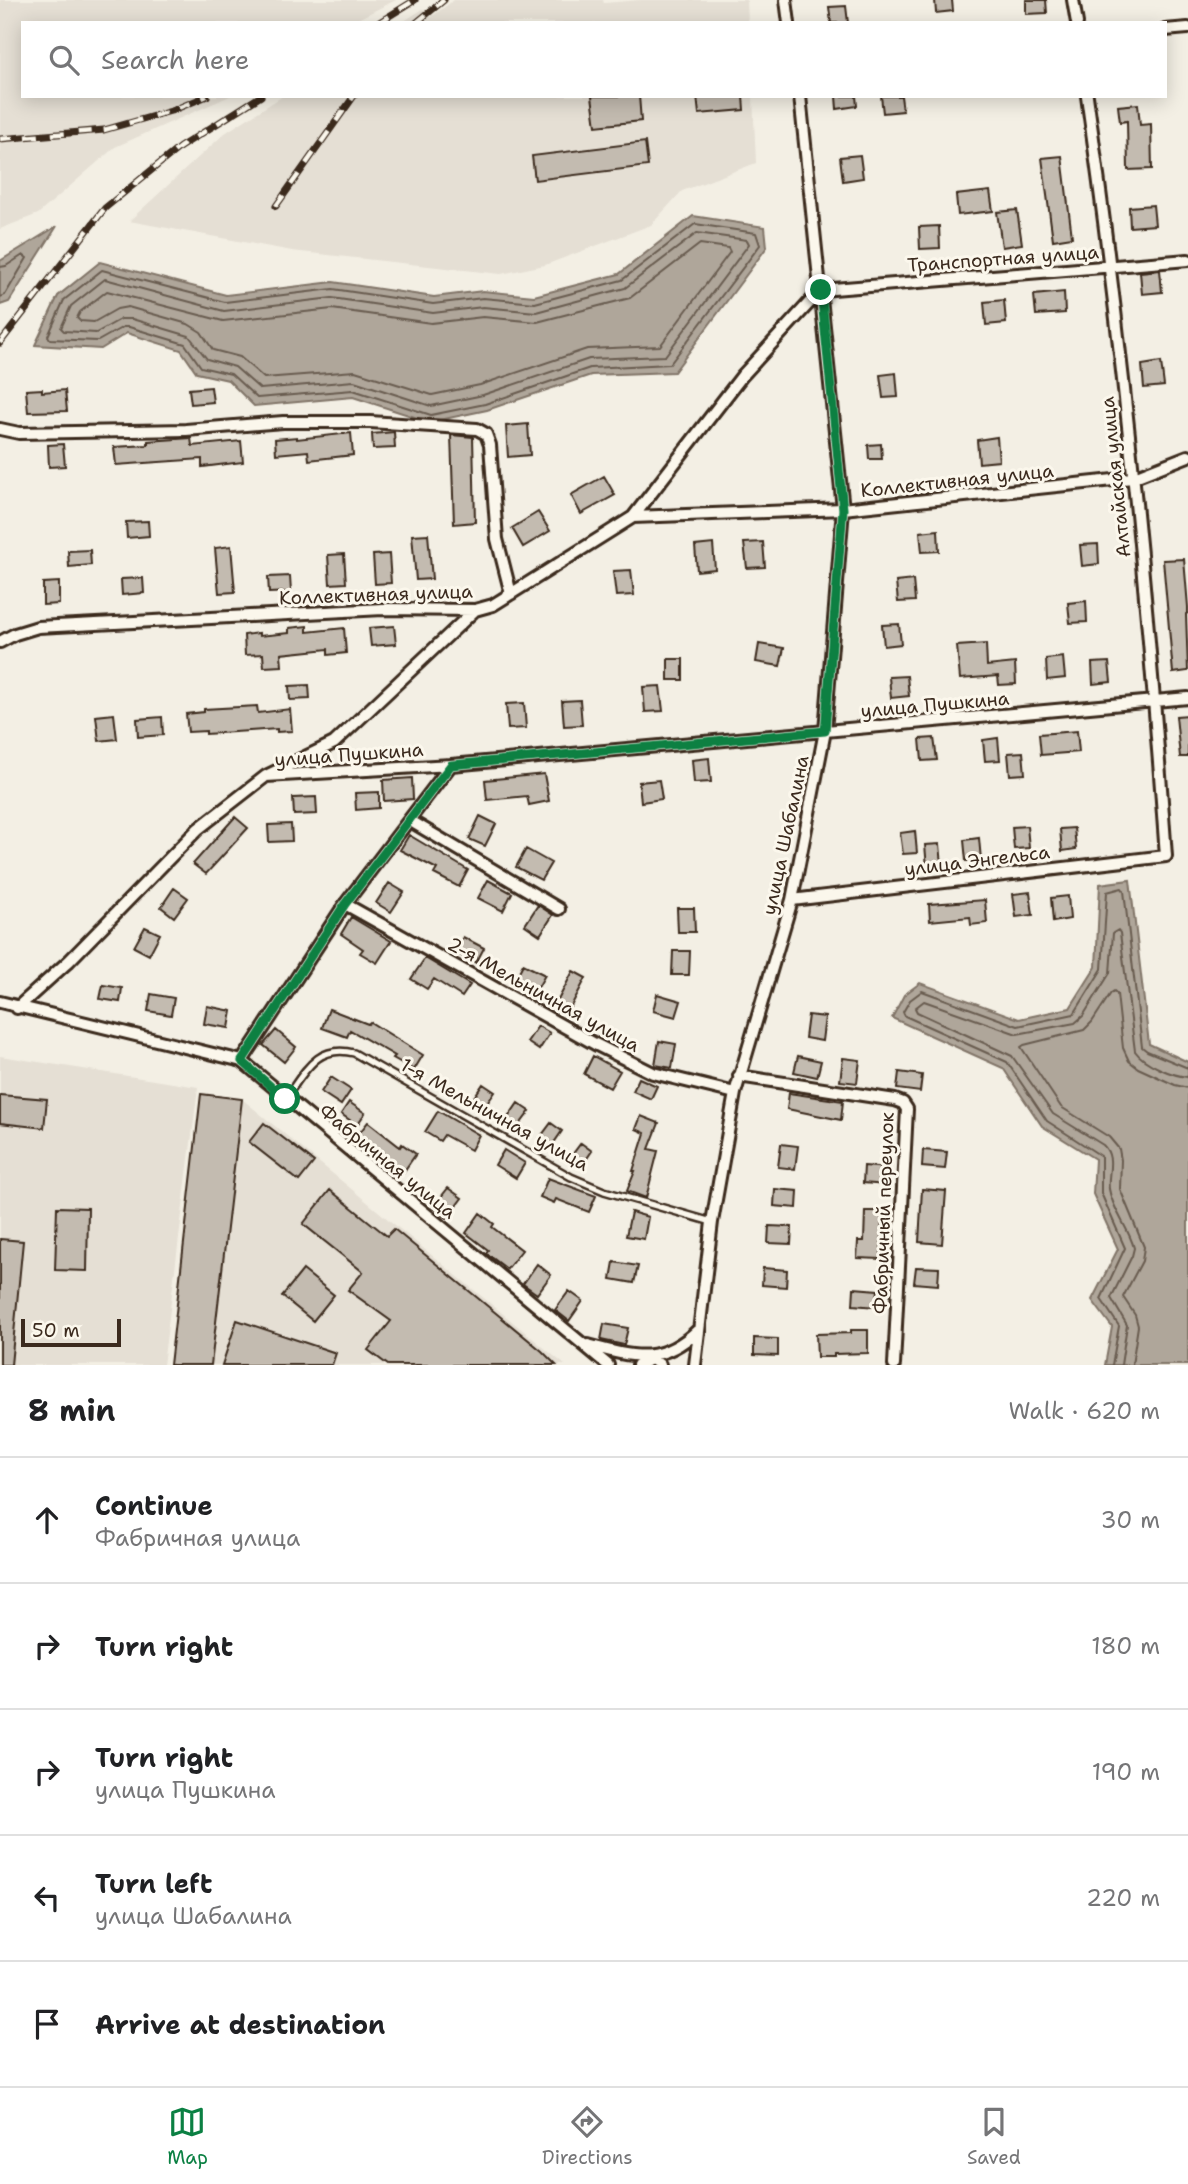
<!DOCTYPE html>
<html lang="en">
<head>
<meta charset="utf-8">
<style>
	:root { --surface:#fff; --page:#f6f6f6; --text:#202124; --muted:#757577; --line:#e0e0e0; --accent:#0b8043 }
	body { margin:0; font-family:"Shantell Sans",sans-serif; background:var(--page); color:var(--text) }
	.scale { position:absolute; left:21px; bottom:18px; width:100px; box-sizing:border-box; padding-left:7px; border:4px solid #3b2a1e; border-top:0; font-size:19px; line-height:24px; white-space:nowrap; color:#3b2a1e; -webkit-text-stroke:5px #fbf7ec; paint-order:stroke }
	.stop { position:absolute; width:21px; height:21px; margin:-16px; border:5px solid #0b8043; border-radius:50%; background:#fff }
	.stop.end { background:#0b8043; border-color:#fff; box-shadow:0 2px 7px #0008 }
	.list { margin:0; padding:0; list-style:none }
	h2 { display:flex; justify-content:space-between; align-items:center; height:91px; margin:0; padding:0 28px; font-size:30px }
	h2 small { font-size:23px; font-weight:400; color:var(--muted) }
	.list li { display:grid; grid-template-columns:46px 1fr auto; gap:21px; align-items:center; box-sizing:border-box; height:126px; padding:0 28px; border-top:2px solid var(--line) }
	.list b { display:block; font-size:26px; white-space:nowrap }
	.list p { margin:0; font-size:23px; white-space:nowrap; color:var(--muted) }
	.list em { font-size:23px; font-style:normal; color:var(--muted) }
	.icon { flex:none; width:38px; height:38px; fill:none; stroke:currentColor; stroke-width:2; stroke-linecap:round; stroke-linejoin:round }
	.map { position:relative; flex:none; width:1188px; height:1365px; overflow:hidden }
	.search { position:absolute; background:var(--surface); box-shadow:0 4px 18px #0003; left:21px; right:21px; top:21px; height:77px; display:flex; align-items:center; gap:18px; box-sizing:border-box; padding:0 24px; border-radius:0px; color:var(--muted); font-size:26px }
	.sheet { height:721px; background:var(--surface) }
	nav { display:flex; justify-content:space-around; align-items:center; box-sizing:border-box; height:98px; border-top:2px solid var(--line); background:var(--surface); font-size:19px; color:var(--muted) }
	nav a { display:grid; justify-items:center; gap:4px }
	nav .on { color:var(--accent) }
	.map>svg:first-child { display:block }
</style>
</head>
<body>
<div class="map">
<svg width="1188" height="1365" viewBox="0 0 1188 1365">
	<rect width="100%" height="100%" fill="#f3efe4"/>
	<filter id="ink" filterUnits="userSpaceOnUse"><feTurbulence type="fractalNoise" baseFrequency=".0143" numOctaves="2"/><feDisplacementMap in="SourceGraphic" scale="14" xChannelSelector="R" yChannelSelector="G"/><feConvolveMatrix kernelMatrix="1 2 1 2 8 2 1 2 1" color-interpolation-filters="sRGB"/></filter>
	<g filter="url(#ink)">
		<path fill="#e5dfd4" d="M0,0h396l-46,23h-327v73h207l-115,51 -77,67 -38,15z
			M454,0h149l1,3 36,-3h107l1,23h-347l22,-14 8,8z
			M283,96h470l3,67 -74,28 -31,34 -106,40 -44,9 -209,-23 -163,-30 96,-88z
			M0,1056l198,31 -35,278h-163z
			M201,1094l41,5 323,266h-395z"/>
		<path fill="#afa69a" stroke="#817468" stroke-width="2" d="M693,216l72,11 2,20 -93,125 -83,3 -104,35 -57,12 -77,-25 -99,9 -26,-26 -31,-7 -16,-23 -54,-17 -26,16 -66,-4 23,-49 42,-34 126,33 107,-13 101,15 49,-6 51,5 85,-22z
			M57,226l-48,76 -9,3v-44z
			M1130,880l19,164 39,18v303h-83l7,-38 -20,-27 26,-51 -25,-55 2,-35 -53,-33 -39,-58 -111,-50 12,-23 16,-12 99,36 51,-11 26,-41 4,-83z"/>
		<g fill="none" stroke-linecap="round" stroke-linejoin="round">
			<path stroke="#695c50" stroke-width="2" d="M695,224l61,9 4,12 -90,119 -80,4 -105,36 -54,11 -78,-25 -96,8 -26,-24 -30,-7 -16,-23 -56,-17h-6l-25,14 -48,-2 -2,-3 16,-36 38,-30 123,32 108,-13 100,15 50,-6 52,5 87,-23z
				M697,233l50,7 2,4 -84,112 -76,3 -106,36 -52,11 -77,-25 -94,8 -25,-22 -28,-8 -18,-23 -57,-17h-11l-25,14 -32,-2 -3,-3 10,-22 34,-27 119,32 108,-13 101,15 50,-6 53,5 89,-24z
				M700,244l28,4 2,4 -70,94 -73,3 -107,36 -48,10 -77,-24 -91,7 -24,-21 -27,-7 -12,-18 -13,-8 -60,-17 -11,2 -23,13 -14,-1 -3,-3 3,-6 27,-21 116,30 109,-12 99,14 52,-6 54,5 93,-24z
				M0,267l6,-1 17,-11 4,3 -22,37 -5,2
				M1112,1365l7,-39 -18,-27 24,-51 -24,-55v-37l-54,-35 -40,-59 -102,-46 -2,-4 7,-12 12,-9 96,35 56,-12 28,-45 5,-77 15,-4 2,3 18,156 5,4 41,17
				M1121,1365l6,-40 -16,-27 21,-42 2,-8c-5,-20 -22,-39 -25,-59 -2,-16 7,-31 -6,-44l-50,-31 -41,-58 -95,-44 -2,-4 9,-7 93,33 58,-11 8,-7 27,-43 3,-40 5,-3 2,3 15,118c9,13 38,25 53,26
				M1132,1365l6,-39 -3,-11 -12,-18 19,-36 2,-14 -24,-58 1,-29 -2,-11 -10,-12 -48,-30 -40,-60 3,-2 60,-15 8,-8 19,-29 3,-2 3,3 6,54 6,13 9,7 37,17 13,3"/>
		</g>
		<path fill="#c3bbb0" stroke="#3b2a1e" stroke-width="2" d="M935,0h17l1,11 -17,2z
			M1026,0h20l1,13 -21,1z
			M846,6l2,17h-17l-2,-16z
			M592,96h47l2,25 -45,5z
			M697,96h46l1,14 -45,4z
			M836,96h20l1,10 -20,3z
			M881,96h20l2,15 -20,2z
			M1138,104l2,21 11,-1 1,45 -24,1 -1,-49 -7,1 -2,-16z
			M645,142l3,24 -113,14 -3,-24z
			M860,155l3,23 -20,3 -3,-24z
			M1062,156l10,81 -19,3 -11,-82z
			M990,191l3,20 -35,4 -2,-20z
			M1153,205l2,20 -25,2 -1,-20z
			M1017,210l5,34 -20,3 -5,-35z
			M939,226l1,22 -20,1 -1,-22z
			M1160,270l2,22 -20,2 -2,-22z
			M1064,292l1,21 -29,2 -2,-20z
			M1004,300l2,23 -20,2 -2,-23z
			M1161,362l3,24 -20,2 -2,-23z
			M896,373l2,24 -15,1 -3,-23z
			M211,387l2,15 -22,2 -2,-15z
			M42,389v3l23,-2 2,21 -39,1 -2,-22z
			M528,424l2,31 -22,2 -2,-31z
			M394,432l1,16 -22,1 -1,-15z
			M351,433l2,22 -44,5 -1,-9 -32,3 -1,-15 22,-2v2z
			M451,435l22,2 2,85 -21,2z
			M997,437l2,24 -20,2 -2,-23z
			M191,438l1,8 49,-5 2,21 -41,5v-8l-86,6 -2,-18 34,-2v-4z
			M63,444l2,22 -16,1 -1,-22z
			M881,444l1,15h-13l-1,-14z
			M604,476l11,19 -34,19 -10,-19z
			M538,512l12,19 -27,16 -11,-19z
			M148,521l1,15 -22,2 -1,-16z
			M938,530l1,21 -17,1 -2,-20z
			M428,534l4,45 -16,1 -4,-45z
			M763,542l2,25 -18,1 -3,-25z
			M713,544l2,25 -18,2 -2,-25z
			M1098,544l1,20 -17,2 -2,-21z
			M231,546l4,46 -16,1 -4,-45z
			M90,550l1,15 -22,2 -1,-16z
			M344,554l2,29 -16,1 -2,-29z
			M389,554l2,29 -16,1 -2,-29z
			M1184,559l4,48v6l-2,1 2,57 -15,2 -10,-113z
			M631,570l3,25 -18,1 -3,-25z
			M290,576l1,16 -22,1 -1,-16z
			M143,578l1,15 -22,2 -1,-16z
			M913,580l2,21 -17,1 -2,-20z
			M59,582v22l-16,1v-22z
			M1086,601l1,21 -17,1 -2,-20z
			M899,624l2,20 -17,2 -2,-21z
			M307,626v6l37,-4 2,25 -18,2v-6l-47,5 1,12 -18,1 -1,-13 -18,1 -1,-20 15,-2v3l30,-3v-5z
			M394,626l2,18 -25,2 -2,-18z
			M759,644l25,4 -4,18 -24,-4z
			M986,644l1,22 28,-3 1,21 -17,1 -1,-9 -38,3 -3,-33z
			M1063,657l2,21 -18,2 -1,-21z
			M668,659h15v21h-15z
			M1109,662l2,20 -18,2 -1,-21z
			M907,676l2,20 -18,2 -2,-21z
			M309,685l1,14 -20,1 -1,-14z
			M660,686l3,25 -18,1 -2,-25z
			M580,700l2,25 -18,1 -2,-25z
			M524,703l2,25 -18,1 -2,-25z
			M257,706l1,7 32,-4 2,22 -15,1v-3l-71,5v-3l-18,1 -2,-18 18,-2v-3z
			M114,714l3,25 -18,2 -3,-25z
			M1188,715v42h-8l-4,-41z
			M162,717l1,18 -25,2 -1,-18z
			M1077,731l2,21 -38,3 -2,-21z
			M934,738l3,22 -15,1 -2,-22z
			M998,738l2,22 -15,1 -2,-21z
			M1023,752l2,22 -15,1 -2,-22z
			M709,758l2,24 -17,1 -2,-23z
			M544,774l5,27 -20,4 -2,-9 -40,4 -2,-20z
			M412,778l1,21 -29,2 -1,-21z
			M659,780l3,19 -21,3 -2,-20z
			M379,792v16l-23,2 -1,-17z
			M316,797l1,17 -23,1 -1,-17z
			M480,816l16,8 -11,22 -16,-7z
			M235,817l13,11 -42,46 -13,-10z
			M291,824l1,17 -23,1 -1,-17z
			M1027,826l2,22 -15,1 -2,-22z
			M1074,828l2,21 -14,2 -2,-22z
			M915,831l2,22 -14,1 -3,-21z
			M409,835l59,35 -9,17 -25,-13 3,-5 -37,-19z
			M979,838l2,22 -15,1 -2,-21z
			M940,844l2,21 -15,2 -2,-22z
			M526,849l25,14 -10,17 -25,-13z
			M488,880l24,13 -9,18 -25,-13z
			M389,883l15,9 -13,20 -15,-9z
			M174,888l14,10 -14,19 -13,-10z
			M1030,892l3,23 -17,2 -3,-23z
			M1068,896l2,23 -17,3 -2,-24z
			M985,900l2,23 -16,2 -1,-8 -40,4 -1,-17z
			M538,905l15,10 -13,20 -15,-10z
			M677,908h17l1,24h-17z
			M351,917l40,24 -14,22 -17,-10 3,-4 -22,-15z
			M145,927l15,7 -11,21 -15,-8z
			M463,937l21,11 -8,15 -22,-11z
			M673,951h17l-1,24h-17z
			M425,958l45,27 -8,12 -28,-18 -7,10 -16,-10z
			M523,964l22,11 -9,16 -21,-12z
			M573,971l13,7 -16,30 -13,-6z
			M103,985l19,3 -2,14 -20,-3z
			M151,994l23,4 -3,17 -23,-4z
			M657,994l24,7 -5,16 -23,-6z
			M207,1006l25,5 -3,17 -25,-4z
			M329,1009l39,15 2,-2 53,33 -9,15 -21,-12 2,-2 -45,-26 -3,7 -25,-9z
			M808,1015l17,2 -3,24 -17,-3z
			M538,1026l12,7 -11,17 -12,-8z
			M276,1030l20,17 -12,15 -21,-17z
			M659,1041l17,3 -4,24 -17,-3z
			M593,1056l27,15 -10,17 -26,-14z
			M798,1056l23,5 -4,16 -23,-5z
			M843,1058l17,2 -3,23 -17,-2z
			M899,1072l23,3 -2,17 -23,-3z
			M331,1077l20,13 -10,15 -20,-13z
			M639,1078l18,8 -6,13 -18,-8z
			M483,1084l12,8 -12,17 -11,-9z
			M789,1093l54,8 -2,19 -54,-11z
			M201,1094l41,5 -31,266h-41z
			M0,1095l47,4 -3,29 -44,-5z
			M349,1102l16,11 -8,12 -16,-11z
			M518,1103l12,8 -12,16 -11,-8z
			M438,1111l41,24 -8,15 -27,-15 -4,6 -15,-9z
			M641,1116l18,7 -10,26 9,2 -12,47 -19,-7 8,-20h-2l12,-38 -9,-4z
			M368,1122l32,25 2,-3 14,10 -14,20 -45,-38z
			M264,1123l50,39 -15,19 -50,-39z
			M551,1123l11,8 -11,16 -12,-8z
			M581,1143l11,8 -11,16 -12,-8z
			M781,1144l17,2 -3,23 -17,-2z
			M504,1150l21,13 -9,15 -21,-13z
			M923,1150l24,2 -2,17 -23,-2z
			M864,1166l24,2 -2,17 -23,-2z
			M548,1178l48,18 -7,16 -33,-13 -2,4 -14,-6z
			M448,1188l14,10 -15,20 -14,-11z
			M775,1189l23,2 -1,17 -23,-2z
			M922,1189l24,2 -4,53 -23,-2z
			M330,1190l57,46 7,-7 148,122 14,14h-168l-20,-15 23,-29 -43,-31 15,-18 -60,-48z
			M57,1207l31,1 -1,63 -32,-1z
			M865,1211h17l-1,48 -24,-1 1,-17h6z
			M631,1212l17,5 -4,22 -18,-3z
			M480,1213l14,11 -2,3 30,23 -15,19 -21,-16 2,-3 -22,-17z
			M769,1226l23,1 -1,17 -23,-1z
			M0,1239l23,2 -12,124h-11z
			M614,1262l24,4 -4,17 -23,-4z
			M537,1264l14,11 -14,19 -14,-10z
			M916,1267l23,1 -1,17 -24,-2z
			M763,1268l24,2 -1,17 -24,-2z
			M303,1270l31,25 -21,26 -31,-25z
			M854,1288l24,2 -2,17 -23,-2z
			M569,1291l14,10 -14,20 -14,-11z
			M237,1320l99,33 -4,12h-110z
			M604,1324l24,4 -4,17 -23,-5z
			M851,1330h17v23l-34,1v3h-17l-1,-23 35,-1z
			M754,1338l24,1v17l-24,-1z"/>
		<g fill="none" stroke-linecap="round" stroke-linejoin="round">
			<g stroke="#3b2a1e" stroke-width="10">
				<path id="lane" d="M285,1099c20,-27 31,-55 69,-46l217,124 33,14 108,31"/>
			</g>
			<g stroke="#3b2a1e" stroke-width="16">
				<path id="street" d="M786,0l3,23
					M1073,0l4,23
					M1165,30l23,-2
					M0,429l19,4 167,-3 97,-8h87l107,7 9,5 4,11 7,94 14,55
					M633,517l109,-141 79,-86 367,-30
					M0,642l15,-8 23,-7 345,-18 92,1 18,-5 140,-88 210,-8 289,-31 56,-22
					M266,776l185,-11 737,-67
					M409,820l150,89
					M792,900l374,-44c-18,-254 -43,-508 -79,-760
					M345,904l250,140 58,29 82,20
					M0,1002l242,59 366,304
					M17,1008l52,-47 129,-132 68,-53 68,-33 141,-133
					M242,1061l103,-157 106,-139
					M739,1076l156,24 8,3 4,6 -13,256
					M588,1345c48,13 74,20 111,-16
					M638,1365l14,-6 8,6
					M695,1365l17,-143 23,-129 57,-193 33,-169 18,-222 -43,-413"/>
			</g>
			<use href="#lane" stroke="#fbf7ec" stroke-width="5"/>
			<use href="#street" stroke="#fbf7ec" stroke-width="10"/>
			<g stroke="#3b2a1e" stroke-width="7">
				<path id="rail" d="M378,23l37,-23
					M416,23l28,-23
					M0,139l104,-9 67,-19 36,-15
					M276,206l78,-110
					M0,343l105,-135 75,-61 81,-51"/>
			</g>
			<use href="#rail" stroke="#fbf7ec" stroke-width="4.5" stroke-dasharray="13" stroke-linecap="butt"/>
		</g>
	</g>
	<g fill="none" stroke-linecap="round" stroke-linejoin="round" filter="url(#ink)">
		<path stroke="#0b8043" stroke-width="9" d="M285,1099l-43,-38 103,-157 106,-139 374,-34 18,-222 -22,-219"/>
	</g>
	<g text-anchor="middle" stroke-width="6" stroke-linejoin="round" paint-order="stroke">
		<g font-size="19" fill="#3b2a1e" stroke="#fbf7ec">
			<text transform="translate(1003 258) rotate(-4)" y="7">Транспортная улица</text>
			<text transform="translate(1115 477) rotate(-96)" y="7">Алтайская улица</text>
			<text transform="translate(957 480) rotate(-6)" y="7">Коллективная улица</text>
			<text transform="translate(376 594) rotate(-2)" y="7">Коллективная улица</text>
			<text transform="translate(935 704) rotate(-5)" y="7">улица Пушкина</text>
			<text transform="translate(349 754) rotate(-4)" y="7">улица Пушкина</text>
			<text transform="translate(785 835) rotate(-78)" y="7">улица Шабалина</text>
			<text transform="translate(977 860) rotate(-7)" y="7">улица Энгельса</text>
			<text transform="translate(544 994) rotate(29)" y="7">2-я Мельничная улица</text>
			<text transform="translate(495 1114) rotate(29)" y="7">1-я Мельничная улица</text>
			<text transform="translate(388 1161) rotate(39)" y="7">Фабричная улица</text>
			<text transform="translate(883 1213) rotate(-88)" y="7">Фабричный переулок</text>
		</g>
	</g>
</svg>
<div class="scale">50 m</div>
<div class="stop" style="left:285px;top:1099px"></div>
<div class="stop end" style="left:821px;top:290px"></div>
<div class="search"><svg class="icon" aria-label="search" viewBox="0 0 24 24"><circle cx="10" cy="10" r="6"/><path d="M15 15l6 6"/></svg>Search here</div>
</div>
<section class="sheet">
<h2>8 min<small>Walk · 620 m</small></h2>
<ul class="list">
<li><svg class="icon" aria-label="ahead" viewBox="0 0 24 24"><path d="M12 20V5M6 11l6-6 6 6"/></svg><div><b>Continue</b><p>Фабричная улица</p></div><em>30 m</em></li>
<li><svg class="icon" aria-label="right" viewBox="0 0 24 24"><path d="M7 20v-9h11M14 6l5 5-5 5"/></svg><div><b>Turn right</b></div><em>180 m</em></li>
<li><svg class="icon" aria-label="right" viewBox="0 0 24 24"><path d="M7 20v-9h11M14 6l5 5-5 5"/></svg><div><b>Turn right</b><p>улица Пушкина</p></div><em>190 m</em></li>
<li><svg class="icon" aria-label="left" viewBox="0 0 24 24"><path d="M17 20v-9H6M10 6l-5 5 5 5"/></svg><div><b>Turn left</b><p>улица Шабалина</p></div><em>220 m</em></li>
<li><svg class="icon" aria-label="arrive" viewBox="0 0 24 24"><path d="M6 21V4h12l-3 4 3 4H6"/></svg><div><b>Arrive at destination</b></div></li>
</ul>
</section>
<nav>
<a class="on"><svg class="icon" aria-label="map" viewBox="0 0 24 24"><path d="M3 6l6-2 6 2 6-2v14l-6 2-6-2-6 2zM9 4v14M15 6v14"/></svg>Map</a>
<a><svg class="icon" aria-label="directions" viewBox="0 0 24 24"><path d="M12 3l9 9-9 9-9-9zM9 14v-3h6M13 9l2 2-2 2"/></svg>Directions</a>
<a><svg class="icon" aria-label="saved" viewBox="0 0 24 24"><path d="M7 4h10v16l-5-4-5 4z"/></svg>Saved</a>
</nav>
</body>
</html>
